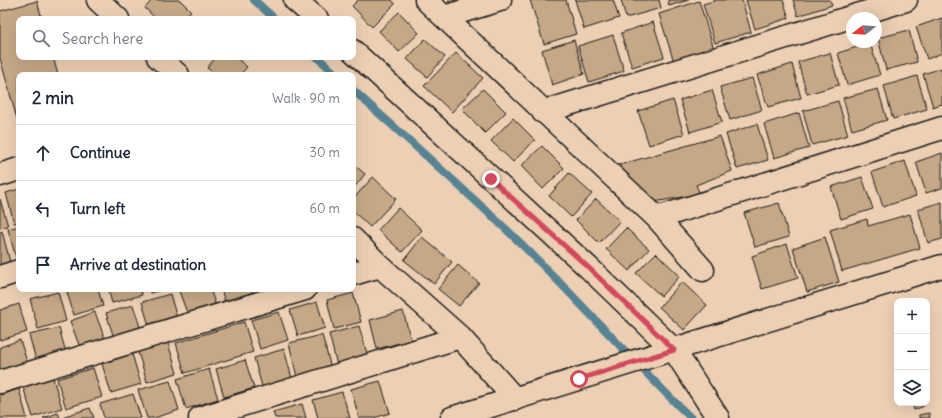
<!DOCTYPE html>
<html lang="en">
<head>
<meta charset="utf-8">
<style>
	:root { --surface:#fff; --page:#f2f2f3; --text:#1f2937; --muted:#747a83; --line:#e0e1e3 }
	body { margin:0; font-family:Delius,sans-serif; background:var(--page); color:var(--text) }
	.controls { position:absolute; right:12px; bottom:12px; display:grid; overflow:hidden; border-radius:8px; box-shadow:0 4px 16px #0002 }
	.controls button { width:36px; height:36px; display:grid; place-items:center; padding:0; border:0; border-bottom:1px solid var(--line); background:var(--surface); color:var(--text); font:20px sans-serif }
	.compass { position:absolute; left:846px; top:12px; width:36px; height:36px; border-radius:50%; background:var(--surface); box-shadow:0 4px 16px #0002; rotate:253deg }
	.stop { position:absolute; width:12px; height:12px; margin:-9px; border:3px solid #d1495b; border-radius:50%; background:#fff }
	.stop.end { background:#d1495b; border-color:#fff; box-shadow:0 1px 4px #0008 }
	.list { margin:0; padding:0; list-style:none }
	h2 { display:flex; justify-content:space-between; align-items:center; height:52px; margin:0; padding:0 16px; font-size:17px }
	h2 small { font-size:13px; font-weight:400; color:var(--muted) }
	.list li { display:grid; grid-template-columns:26px 1fr auto; gap:12px; align-items:center; box-sizing:border-box; height:56px; padding:0 16px; border-top:1px solid var(--line) }
	.list b { display:block; font-size:15px; white-space:nowrap }
	.list em { font-size:13px; font-style:normal; color:var(--muted) }
	.icon { flex:none; width:22px; height:22px; fill:none; stroke:currentColor; stroke-width:2; stroke-linecap:round; stroke-linejoin:round }
	.map { position:relative; flex:none; width:942px; height:418px; overflow:hidden }
	.search { position:absolute; background:var(--surface); box-shadow:0 4px 16px #0002; left:16px; top:16px; width:340px; height:44px; display:flex; align-items:center; gap:10px; box-sizing:border-box; padding:0 14px; border-radius:8px; color:var(--muted); font-size:15px }
	.panel { position:absolute; background:var(--surface); box-shadow:0 4px 16px #0002; left:16px; top:72px; width:340px; height:220px; border-radius:8px }
	.map>svg:first-child { display:block }
</style>
</head>
<body>
<div class="map">
<svg width="942" height="418" viewBox="0 0 942 418">
	<rect width="100%" height="100%" fill="#edd0b4"/>
	<filter id="ink" filterUnits="userSpaceOnUse"><feTurbulence type="fractalNoise" baseFrequency=".025" numOctaves="2"/><feDisplacementMap in="SourceGraphic" scale="8" xChannelSelector="R" yChannelSelector="G"/><feConvolveMatrix kernelMatrix="1 2 1 2 8 2 1 2 1" color-interpolation-filters="sRGB"/></filter>
	<g filter="url(#ink)">
		<g fill="none" stroke-linecap="round" stroke-linejoin="round">
			<path stroke="#598393" stroke-width="8" d="M254,0l21,19
				M317,57l20,18
				M353,90c52,47 105,94 156,142 63,60 120,126 182,186"/>
		</g>
		<path fill="#c6a886" stroke="#1c1c1c" d="M152,0h28l11,11 -8,8h-27l-11,-11z
			M358,0h34l3,4 -23,23 -20,-21z
			M448,0h14l-12,5z
			M530,0h36l10,34 -32,10z
			M575,0h38l6,18 -35,11z
			M621,0h38l2,8 -35,10z
			M668,0h21l-20,6z
			M717,0h25l9,32 -36,11 -12,-39z
			M746,0h37l6,18 -34,11z
			M793,0h37l2,5 -34,11z
			M37,1l5,18h-23v38h34l5,18h-39v51l-19,-68v-47z
			M699,1l15,48 -40,13 -15,-48z
			M399,12l20,21 -20,19 -20,-21z
			M942,18v35l-15,6 -11,-32z
			M653,22l11,35 -32,10 -11,-34z
			M909,30l8,32 -31,8 -8,-32z
			M613,35l11,36 -35,11 -11,-36z
			M425,39l20,18 -18,20 -20,-18z
			M574,40l10,34 -32,11 -10,-35z
			M870,43l10,32 -33,10 -9,-32z
			M456,53l27,25 -31,34 -28,-26z
			M830,53l9,32 -32,9 -9,-32z
			M216,57h19l12,10 -7,8h-24l-9,-7z
			M792,64l9,34 -33,9 -11,-32z
			M942,68v36l-9,3 -10,-33z
			M917,76l10,33 -34,10 -9,-33z
			M752,78l10,32 -32,10 -10,-33z
			M483,89l23,23 -21,21 -23,-24z
			M878,89l9,31 -35,10 -9,-32z
			M712,90l10,32 -32,10 -10,-32z
			M673,100l11,34 -35,11 -11,-34z
			M838,101l10,34 -36,10 -9,-34z
			M799,113l10,35 -35,10 -10,-34z
			M513,118l22,22 -22,22 -22,-21z
			M757,124l11,36 -31,9 -11,-35z
			M720,136l12,35 -36,14 4,9 -46,8 -42,-35z
			M542,146l22,22 -21,21 -22,-23z
			M942,153v35l-16,5 -10,-31z
			M905,161l11,35 -33,11 -11,-35z
			M353,164l12,10 -12,15z
			M569,173l23,21 -21,23 -22,-21z
			M373,177l23,22 -26,28 -17,-16v-12z
			M862,177l11,32 -32,10 -10,-32z
			M19,189v33l-5,1 -8,-30z
			M0,199l8,27 -8,2z
			M596,199l24,22 -21,22 -23,-23z
			M942,202v37l-14,4 -10,-34z
			M779,203l10,34 -34,10 -11,-34z
			M398,208l24,22 -20,22 -24,-22z
			M910,214l10,34 -78,23 -12,-41 37,-11 1,7z
			M19,226v31l-3,1 -8,-29z
			M626,228l23,21 -20,22 -23,-22z
			M2,231l8,31 -10,3v-33z
			M422,237l30,25 -18,22 -30,-24z
			M825,237l14,45 -32,10 -14,-44z
			M787,244l11,34 -36,11 -10,-33z
			M656,253l24,23 -19,20 -25,-23z
			M458,265l21,18 -20,23 -21,-17z
			M682,282l25,23 -23,25 -25,-23z
			M66,289h32l5,17 -29,9z
			M108,289h32l2,6 -30,8z
			M149,289h16l-15,4z
			M185,289h25l7,20 -28,9 -10,-27z
			M221,289h30l3,9 -28,8z
			M58,292l8,29 -28,8 -8,-30z
			M353,293l8,29 -27,7 -7,-29z
			M170,294l9,31 -28,8 -9,-31z
			M317,302l8,26 -27,8 -8,-26z
			M19,304l8,28 -27,8v-30z
			M133,305l9,28 -27,8 -9,-28z
			M403,311l8,29 -34,9 -7,-29z
			M95,312l12,33 -25,8 -12,-32z
			M279,312l9,28 -28,9 -9,-29z
			M244,322l9,30 -68,21 -9,-30z
			M359,326l9,31 -31,8 -8,-31z
			M59,328l8,28 -30,8 -8,-29z
			M322,335l9,33 -34,9 -8,-34z
			M20,340l9,28 -29,4v-25z
			M168,343l9,30 -30,9 -9,-30z
			M284,349l9,33 -30,8 -9,-32z
			M132,354l9,30 -30,9 -9,-29z
			M245,360l9,28 -30,9 -8,-28z
			M93,368l9,29 -36,11 -9,-29z
			M209,369l9,30 -32,10 -9,-30z
			M53,378l9,30 -29,9 -10,-30z
			M170,381l9,29 -25,8h-7l-9,-28z
			M380,381l10,32 -16,5h-15l-8,-29z
			M19,389l8,29h-27v-23z
			M342,392l8,26h-32l-5,-18z
			M133,394l8,24h-37l-4,-14z
			M912,403h10l2,3 -10,4z
			M302,404l4,14h-31l-2,-6z
			M90,408l4,10h-29v-2z
			M58,413l2,5h-17z
			M929,413l1,5h-11v-3z"/>
		<g fill="none" stroke-linecap="round" stroke-linejoin="round">
			<g stroke="#1c1c1c" stroke-width="25">
				<path id="street" d="M98,0l20,19
					M295,0l22,19
					M426,0l231,218 46,52
					M444,17l56,-17
					M353,51l236,217 85,82 44,68
					M158,57l20,18
					M543,112l363,-112
					M0,175l19,-6
					M657,218l285,-90
					M353,239l27,27 80,71 55,62
					M353,274l27,-8
					M0,277l19,-6
					M0,382l305,-93
					M200,418l260,-81"/>
			</g>
			<g stroke="#1c1c1c" stroke-width="25">
				<path id="secondary" d="M452,418l490,-152"/>
			</g>
			<use href="#street" stroke="#edd0b4" stroke-width="22"/>
			<use href="#secondary" stroke="#edd0b4" stroke-width="22"/>
		</g>
	</g>
	<g fill="none" stroke-linecap="round" stroke-linejoin="round" filter="url(#ink)">
		<path stroke="#d1495b" stroke-width="5" d="M491,179l98,89 85,82 -95,29"/>
	</g>
</svg>
<div class="controls">
<button>+</button>
<button>−</button>
<button><svg class="icon" aria-label="layers" viewBox="0 0 24 24"><path d="M12 4l9 5-9 5-9-5zM3 14l9 5 9-5"/></svg></button>
</div>
<svg class="compass" viewBox="-18 -18 36 36"><path d="M0-13l5 13h-10z" fill="#e53935"/><path d="M0 13l5-13h-10z" fill="#747a83"/></svg>
<div class="stop" style="left:579px;top:379px"></div>
<div class="stop end" style="left:491px;top:179px"></div>
<div class="search"><svg class="icon" aria-label="search" viewBox="0 0 24 24"><circle cx="10" cy="10" r="6"/><path d="M15 15l6 6"/></svg>Search here</div>
<section class="panel">
<h2>2 min<small>Walk · 90 m</small></h2>
<ul class="list">
<li><svg class="icon" aria-label="ahead" viewBox="0 0 24 24"><path d="M12 20V5M6 11l6-6 6 6"/></svg><div><b>Continue</b></div><em>30 m</em></li>
<li><svg class="icon" aria-label="left" viewBox="0 0 24 24"><path d="M17 20v-9H6M10 6l-5 5 5 5"/></svg><div><b>Turn left</b></div><em>60 m</em></li>
<li><svg class="icon" aria-label="arrive" viewBox="0 0 24 24"><path d="M6 21V4h12l-3 4 3 4H6"/></svg><div><b>Arrive at destination</b></div></li>
</ul>
</section>
</div>
</body>
</html>
